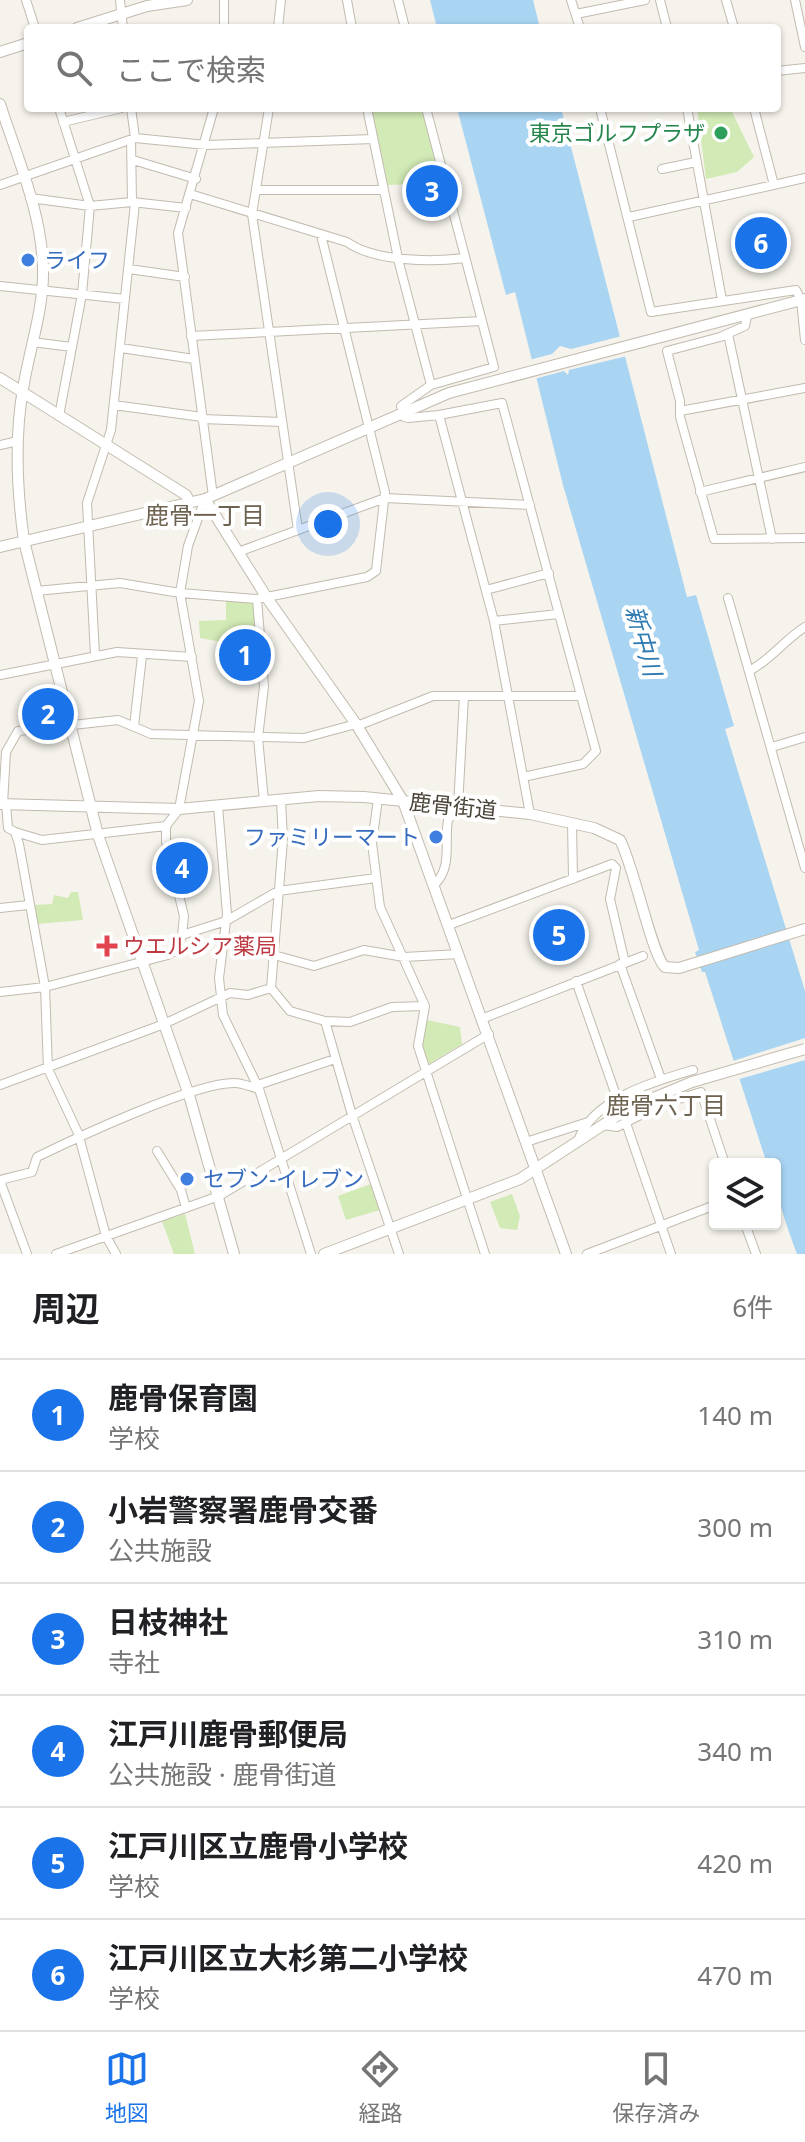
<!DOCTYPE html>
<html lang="ja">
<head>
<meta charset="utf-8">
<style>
	:root { --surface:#fff; --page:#f2f2f2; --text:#202124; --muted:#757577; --line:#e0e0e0; --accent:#1a73e8 }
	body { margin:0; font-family:"Noto Sans","Noto Sans JP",sans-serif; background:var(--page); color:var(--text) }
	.controls { position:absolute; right:24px; bottom:24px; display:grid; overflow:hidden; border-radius:8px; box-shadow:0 2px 6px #0004 }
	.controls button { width:72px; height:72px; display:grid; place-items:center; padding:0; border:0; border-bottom:2px solid var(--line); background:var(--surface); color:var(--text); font:40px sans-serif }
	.you { position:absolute; left:328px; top:524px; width:28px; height:28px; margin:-20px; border:6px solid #fff; border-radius:50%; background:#1a73e8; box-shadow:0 0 0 12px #1a73e833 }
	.badge { display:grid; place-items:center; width:52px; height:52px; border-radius:50%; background:var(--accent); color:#fff; font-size:26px; font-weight:700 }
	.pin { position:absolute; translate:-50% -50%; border:4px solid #fff; box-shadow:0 2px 8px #0006 }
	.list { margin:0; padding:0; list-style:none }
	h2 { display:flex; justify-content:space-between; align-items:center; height:104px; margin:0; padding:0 32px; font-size:34px }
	h2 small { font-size:26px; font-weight:400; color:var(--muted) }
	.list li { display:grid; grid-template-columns:52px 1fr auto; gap:24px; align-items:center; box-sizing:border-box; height:112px; padding:0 32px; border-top:2px solid var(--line) }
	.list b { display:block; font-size:30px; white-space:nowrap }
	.list p { margin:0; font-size:26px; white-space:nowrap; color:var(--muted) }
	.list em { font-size:26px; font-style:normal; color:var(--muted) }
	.icon { flex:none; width:44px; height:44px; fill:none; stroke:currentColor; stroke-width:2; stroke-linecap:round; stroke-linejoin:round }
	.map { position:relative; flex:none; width:805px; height:1254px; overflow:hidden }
	.search { position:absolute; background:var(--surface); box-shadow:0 2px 6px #0004; left:24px; right:24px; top:24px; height:88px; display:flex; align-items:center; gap:20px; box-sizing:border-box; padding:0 28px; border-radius:8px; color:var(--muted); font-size:30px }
	.sheet { height:776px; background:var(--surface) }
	nav { display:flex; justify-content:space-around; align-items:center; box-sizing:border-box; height:112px; border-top:2px solid var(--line); background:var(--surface); font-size:22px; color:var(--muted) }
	nav a { display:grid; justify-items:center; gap:4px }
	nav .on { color:var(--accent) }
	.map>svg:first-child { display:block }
</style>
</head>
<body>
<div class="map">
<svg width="805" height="1254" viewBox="0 0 805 1254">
	<rect width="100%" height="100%" fill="#f6f3ec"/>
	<path fill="#d2eab5" d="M371,108h52l18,75 -53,2z
		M697,108h33l24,49 -17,15 -31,7z
		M226,601h27l5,46h-26v-11h-10v6l-22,-4 -1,-17 27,-1z
		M71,892h7l5,28 -46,4 -4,-19 19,-1 2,-9 14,3z
		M427,1020l33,7 2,17 -33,20 -8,-18z
		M371,1184l9,26 -34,10 -8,-24z
		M512,1194l8,22 -3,14 -17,-2 -10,-26z
		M185,1214l10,40h-21l-12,-33z"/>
	<path fill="#a9d4f2" d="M430,0h103l7,28h-103z
		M457,108h104l126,489 9,-2 38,131 -9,3 80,262v263h-8c-11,-30 -22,-58 -22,-90h-8l-62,-192h-3l-7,-20 4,-2 -136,-465 -48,-193 -9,3z"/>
	<path fill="#f6f3ec" d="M622,336l5,20 -58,14 -1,5 -4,-4 -30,8 -5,-19 23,-6 8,-8 11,3z
		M805,1038v22l-69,20 -6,-18z"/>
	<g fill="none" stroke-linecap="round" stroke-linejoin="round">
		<g stroke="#c2bbae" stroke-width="10">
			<path id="minor" d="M26,0l9,28
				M120,0l3,28
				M347,0l5,28
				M398,0l7,28
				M571,0l9,28
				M660,0l7,28
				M726,0l8,28
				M795,0l10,47
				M576,14l69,-14
				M224,28v-28
				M278,28l3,-28
				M777,71l28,-3
				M59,108l31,98 -8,88 -23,122
				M131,108l4,30
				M367,108l32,155 32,122 -30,21 3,11 4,1 31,-3 55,206 36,193
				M426,108l68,259 -63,18
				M600,108l51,204 145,-22 5,10 4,40
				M687,108l35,192
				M754,108l20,77
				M63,122l59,-14
				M131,140l1,62
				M133,160l63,19
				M662,169l34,-7
				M0,185l135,-47 71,7 167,-6
				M256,190h128
				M190,194l157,48c28,20 85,20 118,16
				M30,198l60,8 42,-4 54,6
				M629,217l176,-39
				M129,269l56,8
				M0,286l125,13
				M747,316l-2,10 -25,11 -53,14 13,50v16l34,122 91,-1
				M728,334l44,205
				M191,336l291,-15
				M32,342l40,5
				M121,348l73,11
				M114,405l88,12
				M680,411l125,-23
				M439,415l63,-12 94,348 -13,13 -60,13
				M202,419l80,3
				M0,445l18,-4
				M700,492l105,-25
				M213,496l-35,-263 36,-125
				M298,530l87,-32 145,7
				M238,552l60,-22 -46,-316 17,-106
				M486,590l63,-17
				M36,591l84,-8 60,10 77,6 110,-22 9,-6 9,-79 -64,-257
				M728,598l77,270
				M257,599l7,87 -6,52 6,63
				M494,621l64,-7
				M95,655l-8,-152 24,-73 24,-227
				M749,671c23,-12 35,-31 56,-44
				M0,675l117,-23 75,5
				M134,726l8,-70
				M357,726l76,-30h148
				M772,747l33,-10
				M378,799l-6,44 8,64 45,99 -7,40 67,208
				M281,800l2,40 -12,148 19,23 35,10 27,94 47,139
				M3,804l3,-52 12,-21 100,-11 33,14 153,4 52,-14
				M6,804l2,24 7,4 4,12 26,143 3,82 30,64 28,103 10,18
				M218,806l9,108 -8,64 4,37 36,74 52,165
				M572,823l1,56
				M15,832l27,8 124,-14
				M434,885c19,-17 10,-44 14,-65l10,-13 6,-111
				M0,908l28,-3
				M449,925l163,-61 4,4 -6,31 15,64 -141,55
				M182,935l2,-19 -18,-74v-16l13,-17 20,-108 -19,-108 8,-47 17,-47
				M274,955l40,11 50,-16 40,7 55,-3
				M625,963l18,-7
				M620,964l41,115
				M576,981l42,120
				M0,992l45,-5 123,-32 9,-5 5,-15 44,-14 52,-30 98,-13
				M325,1021l25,1 42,-15 33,-1
				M0,1085l164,-61 66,-31 18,2 23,-7
				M258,1085l77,-26
				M626,1123l45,131
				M603,1125l14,2 45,-23 39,-12 24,72
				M578,1141c14,-42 77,-60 115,-71
				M526,1142l62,-20
				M157,1151l24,39 5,18
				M0,1180l32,-8 5,-15c39,-19 158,-75 198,-74 7,0 16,4 24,6
				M0,1181l27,73
				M745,1224l11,30
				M56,1254l163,-58 270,-162
				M587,1254l128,-49"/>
		</g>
		<g stroke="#c2bbae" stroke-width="12">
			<path id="tertiary" d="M77,28l70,-22 40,-6
				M0,52l28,-9
				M0,104c17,53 42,109 43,165 1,40 -14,81 -20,120 -9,51 -6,102 1,152l74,294 91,260 45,159
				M0,378l186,117 4,8
				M205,499l62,99 89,126 47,77 163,453
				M0,547l205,-48 244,-106 356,-94
				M0,804l179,5 140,-13 45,1 166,17 64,14 26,12c14,26 32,116 45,127l14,1 126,-39
				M324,1254l196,-75 109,-71 63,-26"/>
		</g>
		<use href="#minor" stroke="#fff" stroke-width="8"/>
		<use href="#tertiary" stroke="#fff" stroke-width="10"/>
		<g stroke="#c2bbae" stroke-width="12" stroke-linecap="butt">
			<path id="tertiary-bridge" d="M692,1082l113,-33"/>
		</g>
		<use href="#tertiary-bridge" stroke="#fff" stroke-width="10"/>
	</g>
	<circle fill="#2e9e5b" stroke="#fff" stroke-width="3" cx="721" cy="133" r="8"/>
	<g fill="#3f7fe0" stroke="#fff" stroke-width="3">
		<circle cx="28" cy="260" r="8"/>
		<circle cx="436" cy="837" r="8"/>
		<circle cx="187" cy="1179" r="8"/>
	</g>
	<path fill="#e0444e" stroke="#fff" stroke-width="3" d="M103 934h8v8h8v8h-8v8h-8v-8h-8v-8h8z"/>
	<g text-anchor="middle" stroke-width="8" stroke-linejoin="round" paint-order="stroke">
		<g font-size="22" fill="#27864d" stroke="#fff" text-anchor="end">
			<text x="705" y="141">東京ゴルフプラザ</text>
		</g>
		<g font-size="22" fill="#366cbe" stroke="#fff" text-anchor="start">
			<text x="44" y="268">ライフ</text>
			<text x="420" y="845" text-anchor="end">ファミリーマート</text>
			<text x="203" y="1187">セブン-イレブン</text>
		</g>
		<g font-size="22" fill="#4b4439" stroke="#fff">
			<text transform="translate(453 806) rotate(6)" y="8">鹿骨街道</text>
		</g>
		<g font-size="22" fill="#be3a42" stroke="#fff" text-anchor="start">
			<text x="123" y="954">ウエルシア薬局</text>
		</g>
		<g font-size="24" fill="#6e6250" stroke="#fff">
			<text x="205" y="524">鹿骨一丁目</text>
			<text x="666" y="1114">鹿骨六丁目</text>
		</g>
		<g font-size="24" font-style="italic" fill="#2e7ab2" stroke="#fff">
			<text transform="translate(643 641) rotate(74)" y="8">新中川</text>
		</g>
	</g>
</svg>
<div class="controls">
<button><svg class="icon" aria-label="layers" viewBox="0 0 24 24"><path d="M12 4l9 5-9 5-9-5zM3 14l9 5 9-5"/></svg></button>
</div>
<div class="you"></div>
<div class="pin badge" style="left:245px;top:655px">1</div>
<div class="pin badge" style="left:48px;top:714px">2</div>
<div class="pin badge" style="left:432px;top:191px">3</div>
<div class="pin badge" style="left:182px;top:868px">4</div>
<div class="pin badge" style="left:559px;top:935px">5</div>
<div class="pin badge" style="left:761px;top:243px">6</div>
<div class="search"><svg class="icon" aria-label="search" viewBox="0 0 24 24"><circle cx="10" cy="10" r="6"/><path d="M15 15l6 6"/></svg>ここで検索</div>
</div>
<section class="sheet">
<h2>周辺<small>6件</small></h2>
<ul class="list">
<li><span class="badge">1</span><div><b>鹿骨保育園</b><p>学校</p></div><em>140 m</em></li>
<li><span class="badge">2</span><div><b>小岩警察署鹿骨交番</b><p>公共施設</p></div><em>300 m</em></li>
<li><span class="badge">3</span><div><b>日枝神社</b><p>寺社</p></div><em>310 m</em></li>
<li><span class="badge">4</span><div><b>江戸川鹿骨郵便局</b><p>公共施設 · 鹿骨街道</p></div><em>340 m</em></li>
<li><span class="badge">5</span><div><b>江戸川区立鹿骨小学校</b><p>学校</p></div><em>420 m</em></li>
<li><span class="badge">6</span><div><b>江戸川区立大杉第二小学校</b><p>学校</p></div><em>470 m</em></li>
</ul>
</section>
<nav>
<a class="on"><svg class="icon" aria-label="map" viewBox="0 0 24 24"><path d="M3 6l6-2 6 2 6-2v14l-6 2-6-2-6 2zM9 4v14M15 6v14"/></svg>地図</a>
<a><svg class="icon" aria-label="directions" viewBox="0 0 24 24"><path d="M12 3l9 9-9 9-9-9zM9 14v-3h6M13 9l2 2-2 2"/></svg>経路</a>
<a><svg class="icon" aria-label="saved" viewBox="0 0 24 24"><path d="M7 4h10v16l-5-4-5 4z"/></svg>保存済み</a>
</nav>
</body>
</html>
